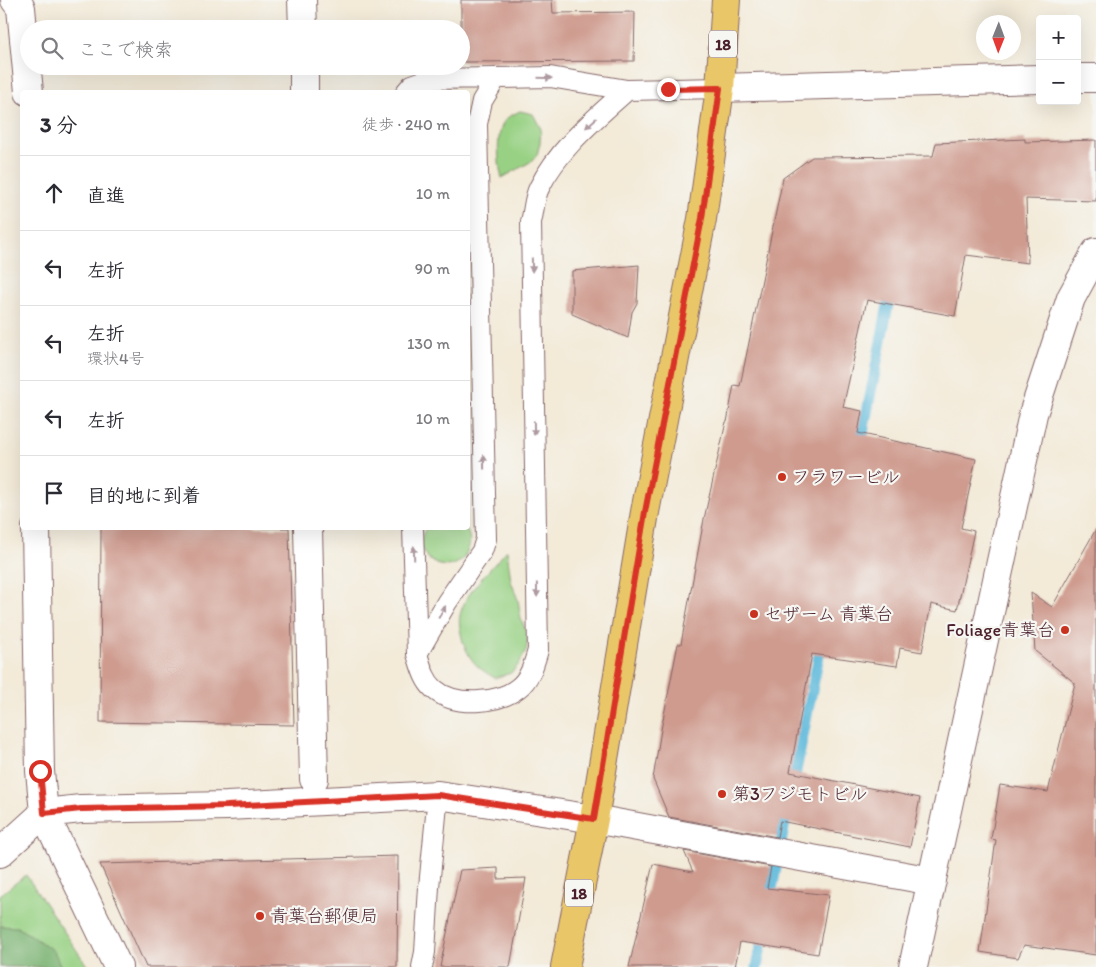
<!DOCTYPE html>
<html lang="ja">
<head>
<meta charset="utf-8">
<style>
	:root { --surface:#fff; --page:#f2f2f3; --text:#2b2b33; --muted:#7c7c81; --line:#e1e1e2 }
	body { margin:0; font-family:Itim,"Klee One",sans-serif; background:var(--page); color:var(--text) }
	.controls { position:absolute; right:15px; top:15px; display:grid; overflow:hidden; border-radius:5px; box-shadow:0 5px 20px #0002 }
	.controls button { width:45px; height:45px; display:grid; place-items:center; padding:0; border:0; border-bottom:1px solid var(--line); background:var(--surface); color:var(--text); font:25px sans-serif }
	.compass { position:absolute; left:976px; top:15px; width:45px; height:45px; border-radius:50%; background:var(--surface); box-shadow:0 5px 20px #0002; rotate:181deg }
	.stop { position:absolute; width:15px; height:15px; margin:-11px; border:4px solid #d93025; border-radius:50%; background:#fff }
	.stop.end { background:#d93025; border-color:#fff; box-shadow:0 1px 5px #0008 }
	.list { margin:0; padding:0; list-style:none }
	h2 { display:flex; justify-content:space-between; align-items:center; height:65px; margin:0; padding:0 20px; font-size:21px }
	h2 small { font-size:16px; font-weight:400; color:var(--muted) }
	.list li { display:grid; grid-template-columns:32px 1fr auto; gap:15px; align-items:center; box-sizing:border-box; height:75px; padding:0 20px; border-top:1px solid var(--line) }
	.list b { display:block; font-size:19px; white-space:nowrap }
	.list p { margin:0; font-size:16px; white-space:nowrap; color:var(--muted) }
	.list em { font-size:16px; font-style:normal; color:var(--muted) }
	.icon { flex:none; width:28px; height:28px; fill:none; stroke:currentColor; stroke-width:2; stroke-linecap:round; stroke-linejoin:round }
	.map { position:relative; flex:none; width:1096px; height:967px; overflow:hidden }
	.search { position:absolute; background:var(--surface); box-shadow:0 5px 20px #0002; left:20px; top:20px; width:450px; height:55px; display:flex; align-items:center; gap:12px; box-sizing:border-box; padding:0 18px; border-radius:28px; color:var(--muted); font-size:19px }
	.panel { position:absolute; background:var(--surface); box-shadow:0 5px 20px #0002; left:20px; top:90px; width:450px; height:440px; border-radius:5px }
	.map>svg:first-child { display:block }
</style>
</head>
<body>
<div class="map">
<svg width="1096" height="967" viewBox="0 0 1096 967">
	<rect width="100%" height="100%" fill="#f6f6f2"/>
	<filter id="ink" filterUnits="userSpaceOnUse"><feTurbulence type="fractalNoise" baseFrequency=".02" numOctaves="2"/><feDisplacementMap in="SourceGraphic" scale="10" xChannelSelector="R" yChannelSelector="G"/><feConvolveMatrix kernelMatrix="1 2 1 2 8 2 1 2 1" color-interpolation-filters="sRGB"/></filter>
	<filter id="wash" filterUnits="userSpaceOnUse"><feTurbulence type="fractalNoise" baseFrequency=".0096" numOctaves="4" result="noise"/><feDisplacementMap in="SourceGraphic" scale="20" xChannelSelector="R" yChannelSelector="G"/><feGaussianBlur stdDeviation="1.12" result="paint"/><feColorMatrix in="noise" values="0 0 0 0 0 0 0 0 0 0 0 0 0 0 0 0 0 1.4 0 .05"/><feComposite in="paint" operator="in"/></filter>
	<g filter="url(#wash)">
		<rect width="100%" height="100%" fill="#f3ead8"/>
		<path fill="#98d184" stroke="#717858" d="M520,111l13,3 8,15 -1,14 -3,12 -5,6 -30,17c-4,-15 -7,-46 4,-59 3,-3 10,-6 14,-8z
			M426,528h39c5,6 6,14 3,22 -13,33 -62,9 -42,-22z
			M507,550l4,31 7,19 3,19 7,17 -2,15 -7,13 -8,9 -16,5c-18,-10 -25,-17 -32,-36 -2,-8 -5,-19 -3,-27 5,-23 32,-47 47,-65z
			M26,875l62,92h-88v-72z"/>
		<path fill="#7ab372" stroke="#62694e" d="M0,926l17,1 19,12 18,12 7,16h-61z"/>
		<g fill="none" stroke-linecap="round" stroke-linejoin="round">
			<path stroke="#5ebadc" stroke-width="11" d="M860,448l31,-158
				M793,786l29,-146
				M769,904l19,-97
				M757,967l7,-35"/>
		</g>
		<g id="blocks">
			<path fill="#cf9b8f" d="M461,0h91l1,13 82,-1 -1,49 -173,1z
				M1025,139v3l71,-2v61l-70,-2 2,64 -62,-8 -11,61 -88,-16 -24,107 19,4 -4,22 118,26 -15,69 13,3 -17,79 -26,-6 -9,48 -22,-4 -3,18 -85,-12 -22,118 130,26 -10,49 -130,-26 -3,16 -108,-20 -16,-38 8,-49 17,-86h3l23,-125 22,-97h1l7,-37 6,1 43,-208 29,-21 121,-1 3,-13z
				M639,265l-2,38 -5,9 -4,26 -56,-24v-43z
				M101,528h188l5,197 -194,-3z
				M1096,529v426l-72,-10 -6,13 -38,-6 16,-112 -5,-1 9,-54 48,7 27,-109 -40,-32 -4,-58 21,14z
				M684,851l87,16 -4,21 62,7 -11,59 -78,-12 -5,25h-106l24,-103 40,8z
				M398,856l-1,111h-251l-46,-103z
				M498,868v11l28,-1 -16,89h-70l20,-97z"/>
		</g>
	</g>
	<g filter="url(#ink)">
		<use href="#blocks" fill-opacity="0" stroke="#856668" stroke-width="1"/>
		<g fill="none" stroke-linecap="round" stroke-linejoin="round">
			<g stroke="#856668" stroke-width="22">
				<path id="service" d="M406,92l6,-7 17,-6 67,-1 54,-1 77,13 93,-2
					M413,528l4,126c4,12 7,26 17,35 20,18 64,15 84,-1 12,-9 16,-24 20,-38l-7,-428c3,-11 3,-24 8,-34 20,-40 56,-69 88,-98
					M417,654l30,-52 35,-51 4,-12 -9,-415 5,-23 14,-23
					M422,967l3,-15 4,-65 9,-92"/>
			</g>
			<g stroke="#856668" stroke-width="30">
				<path id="pedestrian" d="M302,0l1,29
					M304,66v26
					M308,528l6,251"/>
			</g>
			<g stroke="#856668" stroke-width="30">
				<path id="minor" d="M44,813l74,154
					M594,819l338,62
					M913,967l120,-553 38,-116 25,-46"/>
			</g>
			<g stroke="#856668" stroke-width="30">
				<path id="tertiary" d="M15,0l6,8 8,84
					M1077,78h19
					M720,88l320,-9
					M36,528l4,243 4,42
					M0,853l44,-40 37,-4 146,-3 211,-11 156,24"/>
			</g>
			<g stroke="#856668" stroke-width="30">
				<path id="primary" d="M565,967l29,-148 51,-307 57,-293 18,-131 6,-88"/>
			</g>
			<use href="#service" stroke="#fff" stroke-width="20"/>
			<use href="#pedestrian" stroke="#fff" stroke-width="28"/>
			<use href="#minor" stroke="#fff" stroke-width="28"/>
			<use href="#tertiary" stroke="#fff" stroke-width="28"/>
			<use href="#primary" stroke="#e9c769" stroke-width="28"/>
		</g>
		<defs><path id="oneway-solid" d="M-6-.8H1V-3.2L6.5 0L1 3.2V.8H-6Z" transform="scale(1.25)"/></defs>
		<g fill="#ae9aa0">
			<use href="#oneway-solid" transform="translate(545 78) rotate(2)"/>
			<use href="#oneway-solid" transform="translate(591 123) rotate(138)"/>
			<use href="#oneway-solid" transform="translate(532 265) rotate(89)"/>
			<use href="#oneway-solid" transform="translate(534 428) rotate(89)"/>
			<use href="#oneway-solid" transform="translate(484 462) rotate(-91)"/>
			<use href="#oneway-solid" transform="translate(414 553) rotate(-92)"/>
			<use href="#oneway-solid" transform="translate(537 590) rotate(89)"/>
			<use href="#oneway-solid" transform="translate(442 612) rotate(-60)"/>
		</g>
	</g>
	<g fill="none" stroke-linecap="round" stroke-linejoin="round" filter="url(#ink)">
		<path stroke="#d93025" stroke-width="6" d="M40,771l4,42 37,-4 146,-3 211,-11 156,24 51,-307 57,-294 18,-130 -52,1"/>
	</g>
	<g fill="#c8321e" stroke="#f6f6f2" stroke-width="2">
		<circle cx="782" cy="477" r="5"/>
		<circle cx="754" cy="614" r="5"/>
		<circle cx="1065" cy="630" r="5"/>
		<circle cx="722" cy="794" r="5"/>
		<circle cx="260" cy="916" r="5"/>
	</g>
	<g text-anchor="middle" stroke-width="4.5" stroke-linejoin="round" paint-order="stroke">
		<g fill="#f6f6f2" stroke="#7e6067" stroke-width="1">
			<rect x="709" y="30.5" width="28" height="27" rx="4"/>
			<rect x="565" y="879.5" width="28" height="27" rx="4"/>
		</g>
		<g font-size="16" font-weight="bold" fill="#4a1f2b">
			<text x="723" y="50">18</text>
			<text x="579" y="899">18</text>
		</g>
		<g font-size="18" fill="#4a1f2b" stroke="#f6f6f2" text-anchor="start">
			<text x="792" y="483">フラワービル</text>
			<text x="764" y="620">セザーム 青葉台</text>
			<text x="1055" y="636" text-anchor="end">Foliage青葉台</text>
			<text x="732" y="800">第3フジモトビル</text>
			<text x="270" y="922">青葉台郵便局</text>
		</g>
	</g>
</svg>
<div class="controls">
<button>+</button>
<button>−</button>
</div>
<svg class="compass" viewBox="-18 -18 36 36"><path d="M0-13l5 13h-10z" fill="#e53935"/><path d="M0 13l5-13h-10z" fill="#7c7c81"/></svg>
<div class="stop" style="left:40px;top:771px"></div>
<div class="stop end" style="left:668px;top:89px"></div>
<div class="search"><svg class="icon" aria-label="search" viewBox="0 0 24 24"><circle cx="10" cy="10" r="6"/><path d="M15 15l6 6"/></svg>ここで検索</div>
<section class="panel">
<h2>3 分<small>徒歩 · 240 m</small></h2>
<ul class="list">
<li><svg class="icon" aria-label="ahead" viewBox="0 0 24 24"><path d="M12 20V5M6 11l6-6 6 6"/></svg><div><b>直進</b></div><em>10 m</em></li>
<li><svg class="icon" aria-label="left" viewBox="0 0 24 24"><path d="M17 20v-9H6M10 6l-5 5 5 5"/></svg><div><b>左折</b></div><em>90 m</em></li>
<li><svg class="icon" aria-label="left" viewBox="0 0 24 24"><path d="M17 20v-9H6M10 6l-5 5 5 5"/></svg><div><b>左折</b><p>環状4号</p></div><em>130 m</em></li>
<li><svg class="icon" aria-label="left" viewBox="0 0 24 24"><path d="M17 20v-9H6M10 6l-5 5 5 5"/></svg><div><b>左折</b></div><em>10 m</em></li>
<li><svg class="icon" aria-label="arrive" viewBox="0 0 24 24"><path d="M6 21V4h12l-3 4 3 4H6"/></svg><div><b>目的地に到着</b></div></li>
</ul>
</section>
</div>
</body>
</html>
